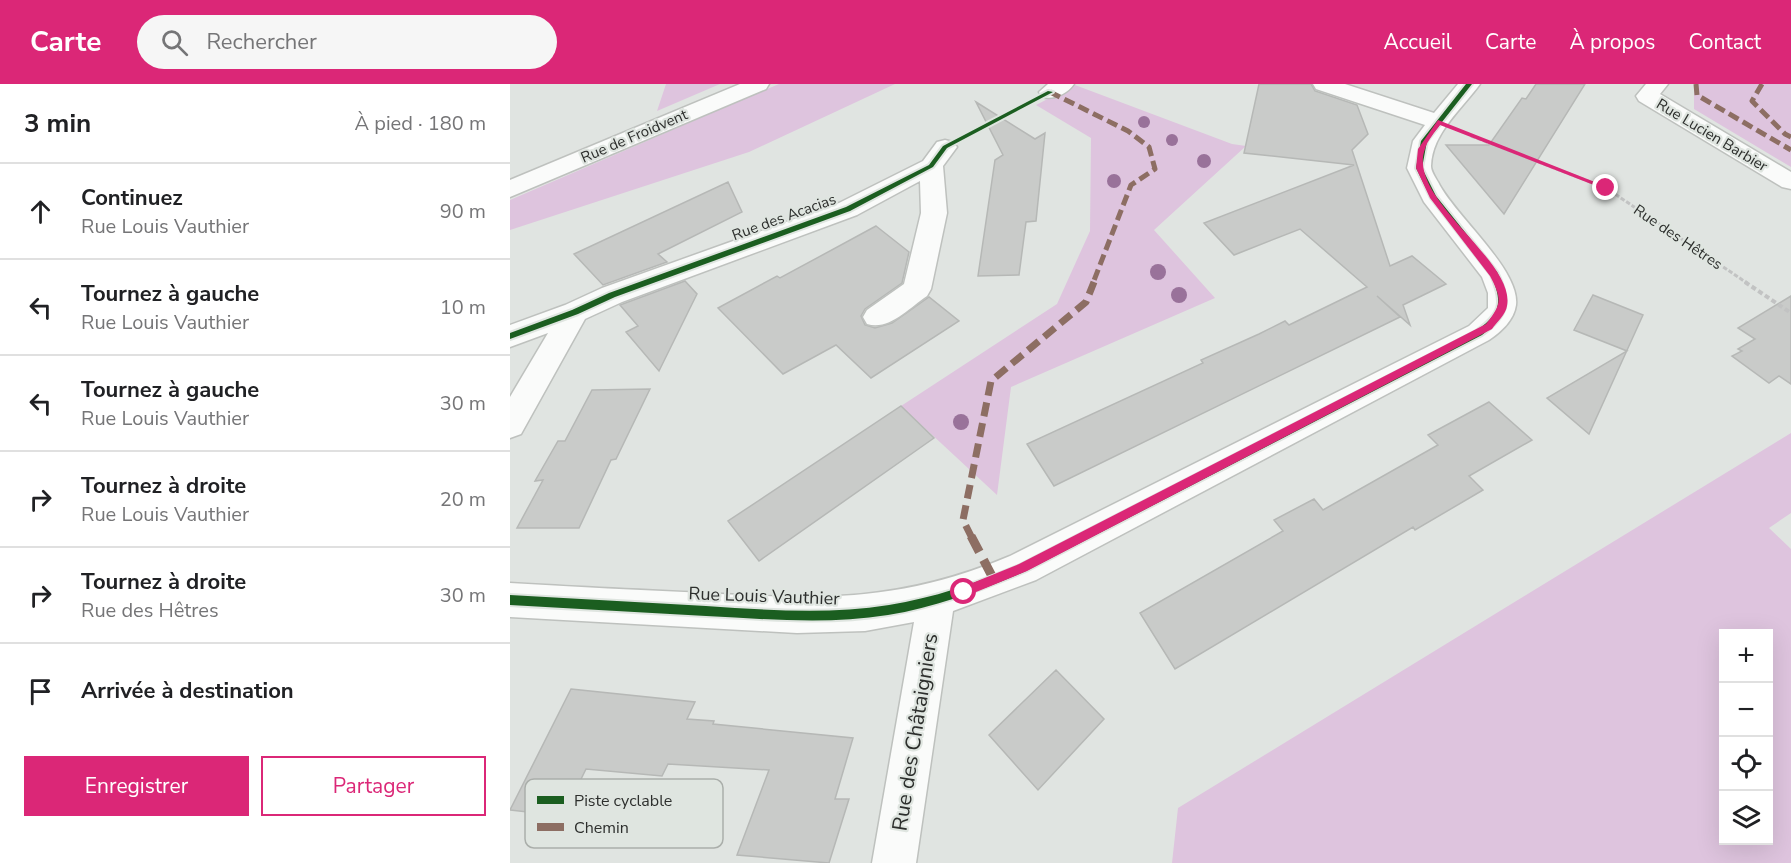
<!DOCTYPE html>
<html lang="fr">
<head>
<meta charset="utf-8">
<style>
	:root { --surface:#fff; --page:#f6f6f6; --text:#202124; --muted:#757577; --line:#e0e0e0; --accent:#db2777 }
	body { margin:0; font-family:"Nunito Sans",sans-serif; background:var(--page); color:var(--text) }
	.controls { position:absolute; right:18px; bottom:18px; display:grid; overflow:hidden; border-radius:0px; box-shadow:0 6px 24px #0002 }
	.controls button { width:54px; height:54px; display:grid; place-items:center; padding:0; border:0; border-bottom:2px solid var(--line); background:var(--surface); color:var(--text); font:30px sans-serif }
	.stop { position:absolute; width:18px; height:18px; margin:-14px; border:4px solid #db2777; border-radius:50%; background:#fff }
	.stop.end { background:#db2777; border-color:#fff; box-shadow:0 2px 6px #0008 }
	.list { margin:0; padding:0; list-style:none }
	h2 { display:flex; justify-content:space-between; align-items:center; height:78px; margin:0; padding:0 24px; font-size:26px }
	h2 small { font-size:20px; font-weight:400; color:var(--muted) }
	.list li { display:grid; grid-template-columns:39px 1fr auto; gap:18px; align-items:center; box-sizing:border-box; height:96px; padding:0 24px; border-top:2px solid var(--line) }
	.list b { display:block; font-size:22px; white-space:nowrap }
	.list p { margin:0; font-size:20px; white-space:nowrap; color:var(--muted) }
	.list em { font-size:20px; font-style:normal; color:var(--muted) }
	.actions { display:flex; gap:12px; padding:18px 24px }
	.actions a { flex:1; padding:14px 0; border:2px solid var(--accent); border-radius:0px; text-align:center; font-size:21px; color:var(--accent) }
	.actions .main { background:var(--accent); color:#fff }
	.icon { flex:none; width:33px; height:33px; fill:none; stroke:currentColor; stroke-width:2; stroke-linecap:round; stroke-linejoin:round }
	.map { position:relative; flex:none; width:1281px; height:779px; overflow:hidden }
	header { display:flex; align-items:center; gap:36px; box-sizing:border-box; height:84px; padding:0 30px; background:var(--accent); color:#fff }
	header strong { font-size:28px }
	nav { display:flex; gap:33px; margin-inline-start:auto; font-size:21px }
	.search { width:420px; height:54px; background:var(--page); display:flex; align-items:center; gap:15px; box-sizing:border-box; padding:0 21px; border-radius:33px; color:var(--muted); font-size:22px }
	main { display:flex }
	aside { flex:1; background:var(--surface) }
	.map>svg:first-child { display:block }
</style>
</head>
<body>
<header>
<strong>Carte</strong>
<div class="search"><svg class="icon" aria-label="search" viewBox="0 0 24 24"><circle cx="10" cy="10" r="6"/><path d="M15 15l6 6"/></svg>Rechercher</div>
<nav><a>Accueil</a><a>Carte</a><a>À propos</a><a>Contact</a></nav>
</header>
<main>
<aside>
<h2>3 min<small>À pied · 180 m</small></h2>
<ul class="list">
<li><svg class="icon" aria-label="ahead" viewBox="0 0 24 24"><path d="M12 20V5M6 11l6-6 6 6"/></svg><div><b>Continuez</b><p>Rue Louis Vauthier</p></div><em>90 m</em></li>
<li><svg class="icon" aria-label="left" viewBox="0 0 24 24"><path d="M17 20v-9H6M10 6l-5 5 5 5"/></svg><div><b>Tournez à gauche</b><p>Rue Louis Vauthier</p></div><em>10 m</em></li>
<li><svg class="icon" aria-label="left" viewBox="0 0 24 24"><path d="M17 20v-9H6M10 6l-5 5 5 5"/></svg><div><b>Tournez à gauche</b><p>Rue Louis Vauthier</p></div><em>30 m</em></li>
<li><svg class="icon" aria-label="right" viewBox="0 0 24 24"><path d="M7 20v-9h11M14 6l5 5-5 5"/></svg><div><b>Tournez à droite</b><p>Rue Louis Vauthier</p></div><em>20 m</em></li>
<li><svg class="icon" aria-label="right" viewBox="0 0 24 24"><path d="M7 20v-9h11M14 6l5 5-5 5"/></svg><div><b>Tournez à droite</b><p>Rue des Hêtres</p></div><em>30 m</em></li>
<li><svg class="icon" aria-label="arrive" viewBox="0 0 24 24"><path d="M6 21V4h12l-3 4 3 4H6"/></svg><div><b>Arrivée à destination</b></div></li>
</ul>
<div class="actions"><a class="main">Enregistrer</a><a>Partager</a></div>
</aside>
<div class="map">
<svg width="1281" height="779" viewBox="0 0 1281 779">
	<rect width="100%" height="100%" fill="#e0e4e1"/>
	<path fill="#dec4de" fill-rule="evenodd" d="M156,0h54l-63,27z
		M269,0h116l-146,68 -239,78v-30z
		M1184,0h97v83l-97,-58z
		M565,1l157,59 14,2 -92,84 61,68 -204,89 -14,108 -96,-89 156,-102 33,-73 1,-93 -55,-33z
		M1281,349v80l-22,15 22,21v314h-619l6,-55zM1214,550h44v206h-44z"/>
	<path fill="#c9cbc9" stroke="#b6b8b6" stroke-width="1.5" d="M749,0h52l4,7 42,14 11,29 -16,16 38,116 22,-10 34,28 -43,21 7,20 -33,-29 23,21 -346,169 -27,-42 176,-81 -2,-3 58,-26 26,-13 4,4 78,-38 -67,-58 -66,26 -30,-32 150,-58 -110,-12z
		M1026,0h49l-81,130 -58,-69h43l33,-47 4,1z
		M466,18l59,37 10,-6 -9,88 -10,1 -7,53 -41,1 17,-116 8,-5z
		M218,98l14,30 -84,42 9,8 -64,23 -29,-31z
		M366,142l33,26 -7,31 -37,26 -4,7 4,9 10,3 17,-5 37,-26 30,24 -88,57 -35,-33 -53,29 -65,-66 59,-32 3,2z
		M175,197l12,13 -38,77 -33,-39 12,-6 -18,-21z
		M1083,211l50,20 -54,119 -42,-36 80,-47 -53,-21z
		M1281,212v88l-12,-8 -10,7 -37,-27 10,-5 -4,-2 17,-10 -17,-11z
		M140,305l-34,70 -5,1 -32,68h-62l26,-48 -8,1 23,-40h7l27,-51z
		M979,318l43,38 -63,36 14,14 -68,40 -2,-3 -238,142 -35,-56 143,-82 -9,-11 40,-21 9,11 115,-65 -10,-10z
		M391,322l33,32 -175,123 -31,-40z
		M546,586l48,49 -66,71 -49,-55z
		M61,605l124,13 -8,17 27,2 -1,3 140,14 -18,61h14l-20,64 -92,-8 32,-85 -101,-6 -6,12 -76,-7 -23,47 -53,-6z"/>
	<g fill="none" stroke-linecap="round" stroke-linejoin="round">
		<g stroke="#bec1be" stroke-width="3">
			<path id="street" d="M538,0h26c-7,10 -20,16 -32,13l-3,-5z
				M803,0h32l89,29 24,-29h22c-18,25 -48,49 -49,82 0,5 4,11 7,16 16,33 82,87 78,123 -2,15 -15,27 -27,35l-453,240 -83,31 -37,252h-44l42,-241 -49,9 -68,2 -287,-16v-34c65,4 131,7 196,10 116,7 195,9 304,-37l459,-230 19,-18v-15l-6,-16 -58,-75 -17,-34 6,-27 12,-16 -109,-36z
				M1136,0h22l-8,10 131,78v17l-9,-2 -143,-86 -3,-5z
				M435,56l8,2 4,5 -14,19 4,47 -16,76 -4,7c-18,12 -38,35 -60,28l-4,-7 4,-7 37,-26 17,-71 -1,-32 -63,34 -235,87 -37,17 -64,115 -11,4v-41l38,-64 -38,14v-22l55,-20 37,-17 237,-85 84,-42 14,-19z"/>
		</g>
		<g stroke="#bec1be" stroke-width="3">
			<path id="secondary" d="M230,0h29l-3,5 -256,108v-17z"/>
		</g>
		<path stroke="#c2c3c3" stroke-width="3" stroke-dasharray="4.5 2" stroke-linecap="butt" d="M465,47l44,-23
			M961,52l135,52 141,95"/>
		<path stroke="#c2c3c3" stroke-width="4" stroke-dasharray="5 3" stroke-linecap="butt" d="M1235,198l46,31"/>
		<use href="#street" fill="#fafbfa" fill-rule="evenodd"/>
		<use href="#secondary" fill="#fafbfa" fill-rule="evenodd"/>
		<path stroke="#8d6e63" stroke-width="5" stroke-dasharray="11 5" stroke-linecap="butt" d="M1186,0l1,11 94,55
			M1252,0l-10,17 33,33 6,3
			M540,8l78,39 21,16 6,22 -24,16 -38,98"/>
		<path stroke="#8d6e63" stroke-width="7" stroke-dasharray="14 7" stroke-linecap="butt" d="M462,454l-9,-18 28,-139 95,-79 8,-20"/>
		<path stroke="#8d6e63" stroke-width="9" stroke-dasharray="18 9" stroke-linecap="butt" d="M461,452l23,44"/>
		<g stroke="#dfe5e0" stroke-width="4">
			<path id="cycleway" d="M956,0h6l-45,57 -5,27 14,28 61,76c15,30 11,44 -15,63l-456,236c-44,19 -90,36 -138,44 -61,10 -122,4 -182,1 -66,-4 -131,-7 -196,-11v-10c65,4 131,7 196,11 61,4 122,9 183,-1 45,-7 88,-22 131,-40l456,-234c25,-18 27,-28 15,-56l-60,-77 -15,-30 5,-27z
				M538,7l5,1 -106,56 -14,19 -83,44 -235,86 -37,17 -68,25v-6l62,-23 37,-17 237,-86 83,-42 14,-19z"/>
		</g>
		<use href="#cycleway" fill="#1b5e20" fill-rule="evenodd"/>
	</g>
	<g fill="#99729a">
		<circle cx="634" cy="38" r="6"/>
		<circle cx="662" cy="56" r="6"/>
		<circle cx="694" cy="77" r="7"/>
		<circle cx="604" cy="97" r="7"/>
		<circle cx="648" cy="188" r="8"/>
		<circle cx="669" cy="211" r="8"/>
		<circle cx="451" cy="338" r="8"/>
	</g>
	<path fill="#db2777" d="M928,36l172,68 -6,1 -164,-64c-5,7 -13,16 -15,24 -19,50 91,111 82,157 -1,8 -10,16 -15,23l-465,242 -63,26 -4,-2v-7l59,-24 467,-240c16,-20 16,-25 4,-48l-60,-78 -14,-30 2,-19z"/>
	<g text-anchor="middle" stroke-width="4.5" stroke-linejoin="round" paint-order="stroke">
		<g font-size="15" fill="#2d2f2d" stroke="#dfe5e0">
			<text transform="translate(1202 51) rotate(31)" y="5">Rue Lucien Barbier</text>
			<text transform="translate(124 52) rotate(-23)" y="5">Rue de Froidvent</text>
			<text transform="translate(274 133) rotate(-20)" y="5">Rue des Acacias</text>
			<text transform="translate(1168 153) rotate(34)" y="5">Rue des Hêtres</text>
		</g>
		<g font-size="18" fill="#2d2f2d" stroke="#dfe5e0">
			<text transform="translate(254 512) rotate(2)" y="6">Rue Louis Vauthier</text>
		</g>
		<g font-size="21" fill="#2d2f2d" stroke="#dfe5e0">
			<text transform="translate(405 648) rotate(-81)" y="7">Rue des Châtaigniers</text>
		</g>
	</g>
	<rect x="15" y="695" width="198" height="69" rx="9" fill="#dfe5e0" stroke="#aaaeaa" stroke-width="1.5"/>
	<rect x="27" y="712" width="27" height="8" fill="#1b5e20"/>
	<rect x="27" y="739" width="27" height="8" fill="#8d6e63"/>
	<g font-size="16" fill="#2d2f2d">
		<text x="64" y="722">Piste cyclable</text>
		<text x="64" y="749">Chemin</text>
	</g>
</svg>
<div class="controls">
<button>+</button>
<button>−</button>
<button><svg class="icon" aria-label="locate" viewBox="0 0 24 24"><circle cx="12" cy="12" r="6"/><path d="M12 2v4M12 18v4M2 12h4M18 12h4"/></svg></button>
<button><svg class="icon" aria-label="layers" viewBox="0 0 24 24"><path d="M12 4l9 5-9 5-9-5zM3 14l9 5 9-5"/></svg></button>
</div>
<div class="stop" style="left:454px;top:508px"></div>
<div class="stop end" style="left:1096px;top:104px"></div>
</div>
</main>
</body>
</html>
